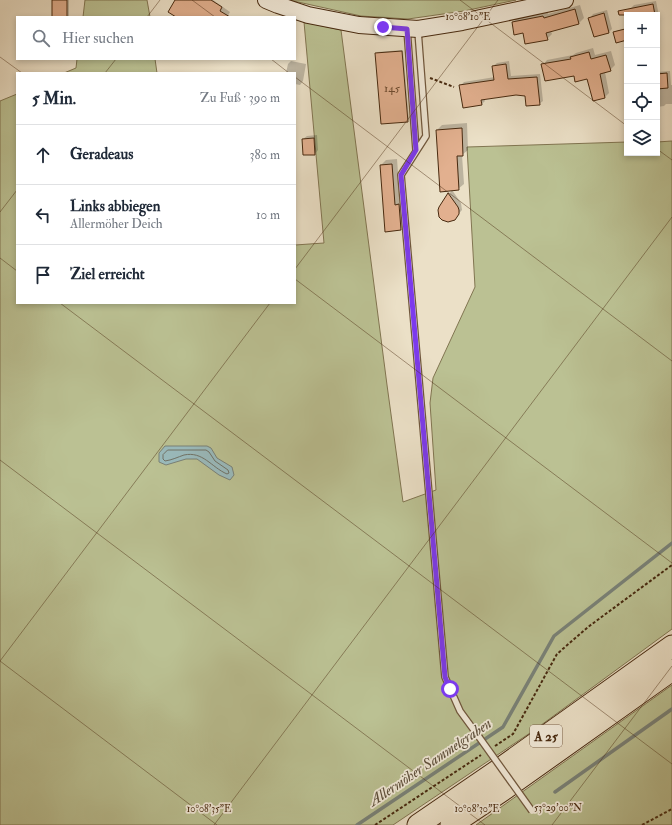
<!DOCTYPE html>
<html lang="de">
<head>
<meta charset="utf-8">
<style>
	:root { --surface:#fff; --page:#f6f6f7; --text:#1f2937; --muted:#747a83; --line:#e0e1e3 }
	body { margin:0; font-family:"IM FELL Double Pica",serif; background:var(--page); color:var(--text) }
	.controls { position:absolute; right:12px; top:12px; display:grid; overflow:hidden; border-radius:0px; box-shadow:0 2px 6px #0003 }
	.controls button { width:36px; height:36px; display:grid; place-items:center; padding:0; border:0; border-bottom:1px solid var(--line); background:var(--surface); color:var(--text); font:20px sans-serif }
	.stop { position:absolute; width:12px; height:12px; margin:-9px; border:3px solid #7c3aed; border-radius:50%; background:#fff }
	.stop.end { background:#7c3aed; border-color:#fff; box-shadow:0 1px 4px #0008 }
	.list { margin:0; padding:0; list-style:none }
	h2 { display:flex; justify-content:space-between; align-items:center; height:52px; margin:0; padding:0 16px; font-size:17px }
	h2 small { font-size:13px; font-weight:400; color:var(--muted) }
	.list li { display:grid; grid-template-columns:26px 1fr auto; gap:12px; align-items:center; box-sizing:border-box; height:60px; padding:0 16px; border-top:1px solid var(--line) }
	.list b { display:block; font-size:15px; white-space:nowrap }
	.list p { margin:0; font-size:13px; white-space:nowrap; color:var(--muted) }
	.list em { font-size:13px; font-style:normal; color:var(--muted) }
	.icon { flex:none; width:22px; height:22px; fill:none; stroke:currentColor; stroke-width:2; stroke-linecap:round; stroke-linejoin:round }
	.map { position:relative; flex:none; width:672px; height:825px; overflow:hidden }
	.search { position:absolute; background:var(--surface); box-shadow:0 2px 6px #0003; left:16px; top:16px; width:280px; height:44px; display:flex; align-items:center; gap:10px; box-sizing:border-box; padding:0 14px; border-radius:0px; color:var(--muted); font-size:15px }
	.panel { position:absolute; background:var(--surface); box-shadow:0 2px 6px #0003; left:16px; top:72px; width:280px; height:232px; border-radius:0px }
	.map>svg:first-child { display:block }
</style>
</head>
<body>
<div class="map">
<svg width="672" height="825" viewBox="0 0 672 825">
	<rect width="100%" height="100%" fill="#ebe0c7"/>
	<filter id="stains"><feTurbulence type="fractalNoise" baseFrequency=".005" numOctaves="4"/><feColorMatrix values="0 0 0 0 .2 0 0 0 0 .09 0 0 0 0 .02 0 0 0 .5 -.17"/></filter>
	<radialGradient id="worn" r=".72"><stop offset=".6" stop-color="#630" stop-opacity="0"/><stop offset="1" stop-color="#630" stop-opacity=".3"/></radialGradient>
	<path fill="#bbc193" stroke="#817551" d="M85,0h62l3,17h-67z
		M289,0h227l-52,11 -56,8 -47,-3z
		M304,22l37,8 46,355 16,117 33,-12 -6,-87 3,-25 42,-91 -8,-140 160,-5v11h30v-11l15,-1v488l-139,102 -140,94h-393v-724l17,-7v209h278v-58l29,-2z
		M77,59h78l2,14h-93l12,-5z
		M672,685v140h-196z"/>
	<path fill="#9abbbd" stroke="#798177" d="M165,446h42l4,2 6,10 15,9 2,8 -4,5 -11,-5 -22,-16h-11l-20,6 -7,-3v-9z"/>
	<path fill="#0003" d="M53,0h16v16l-1,1h-15z
		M176,0h37l17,12 -3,5h-49z
		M656,1l3,15 -2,2v-3h-25l-2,-6 4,-4z
		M580,5l4,13 -5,5 -28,8 1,3 -5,5 -23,-7 -11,-10 4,-4 31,-6v2z
		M607,10l5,19 -3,3 -19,-14 3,-4z
		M627,28v11l-10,3 -2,-10 1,-1z
		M593,48l2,7 16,-4 4,14 -5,5 -5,2 4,21 -4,4 -11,3 -6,-22 -14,-3 -31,-10 4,-5 26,-5 3,-2z
		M403,50l6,69 -1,2 -26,2 -6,-69 1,-2z
		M291,61l15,3 -3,17 -3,4 -5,-1v-11h-9l2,-9z
		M509,61l2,15 29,-2 3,27 -4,3 -13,-9 -10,-1 -32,4 1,3 -4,4 -20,-20 3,-3 31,-5 -2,-11 4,-3z
		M670,71l1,14h1v19h-6l-2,2 -7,1v-35z
		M467,123l1,27 -6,5 2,29 -6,5 -21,-59 5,-5z
		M317,135l1,15 -3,4 -12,-15 4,-3z
		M397,159l3,41h4l2,24 -6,5 -19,-64 5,-5z
		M452,190l9,13 1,7 -8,9 -14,-12z"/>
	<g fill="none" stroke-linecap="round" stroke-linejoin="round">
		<path stroke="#707266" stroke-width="1" d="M168,450h38l3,2 6,9 13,9 1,3 -2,1c-16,-7 -24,-23 -43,-19 -6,2 -12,5 -19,6l-2,-2v-4z"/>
		<path stroke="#798177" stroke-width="3.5" d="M555,792l117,-83
			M357,825l146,-98 51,-91 118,-93"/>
	</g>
	<path fill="#e2b08f" stroke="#47290f" d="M52,0h15v17h-15z
		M175,0h36l11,7 -2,4 10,6h-54l-8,-5z
		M653,4l2,11h-36l-1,-4z
		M575,9l4,15 -33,9 2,7 -23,4 -2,-11 -9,2 -2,-13 31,-6 1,2z
		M604,13l5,20 -15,4 -6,-19z
		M625,29l2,11 -11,3 -3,-11z
		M402,51l6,71 -27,2 -6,-71z
		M589,52l2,7 15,-4 5,16 -11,3 5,24 -12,3 -6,-22 -12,3 -1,-6 -29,5 -4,-17 30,-5 -1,-2z
		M506,64l2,15 29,-2 3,28 -14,1 -1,-10 -9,-1 -35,5 1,5 -19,3 -4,-23 35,-5 -2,-14z
		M667,73l1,15 -11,1v-15z
		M462,128l1,28h-6l2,34 -19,2 -4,-62z
		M314,138l1,17h-12l-1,-16z
		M392,164l3,41 4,-1 2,26 -16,2 -5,-67z
		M448,193l10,14 1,3v4l-4,6 -7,2 -6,-2 -3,-3 -1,-7 1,-3z"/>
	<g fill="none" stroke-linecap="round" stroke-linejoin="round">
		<g stroke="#70573d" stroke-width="8">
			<path id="lane" d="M407,29l9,121
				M418,31l8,105 -25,39 44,502 15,34 19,26"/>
		</g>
		<g stroke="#47290f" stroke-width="18">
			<path id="secondary" d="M266,0l12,5 30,10 51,10 59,4 44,-7 103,-22"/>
		</g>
		<g stroke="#47290f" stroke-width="23">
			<path id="highway" d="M418,825l76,-52 178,-127
				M451,825l55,-37 166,-118"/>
		</g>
		<path stroke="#47290f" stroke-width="2" stroke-dasharray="3 2" stroke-linecap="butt" d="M430,78l24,9
			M495,746l18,-12 44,-80 31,-27 84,-62
			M375,825l106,-70
			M642,825l30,-16"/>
		<use href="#lane" stroke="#f2ebdb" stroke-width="5.5"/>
		<use href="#secondary" stroke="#f2ebdb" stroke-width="16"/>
		<use href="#highway" stroke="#ebe0c7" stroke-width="21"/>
		<g stroke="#70573d" stroke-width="8" stroke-linecap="butt">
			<path id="lane-bridge" d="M479,737l53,74"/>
		</g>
		<use href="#lane-bridge" stroke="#f2ebdb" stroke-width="5.5"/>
	</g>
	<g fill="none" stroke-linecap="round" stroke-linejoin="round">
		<path stroke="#7c3aed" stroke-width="5" d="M383,27l24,2 9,121 -15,25 44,502 5,12"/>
	</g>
	<path fill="none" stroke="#47290f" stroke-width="1" stroke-opacity="0.45" d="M192,0l23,17M460,0l167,126M147,17l13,-17M0,57l22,16M271,59l18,14M105,73l11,-14M295,77l377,284M657,149l15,11M0,212l17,-22M0,258l17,13M295,269l203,-269M295,279l377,284M60,303l612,461M0,460l485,365M0,661l217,164M0,661l270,-358M214,825l458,-608M552,825l120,-159"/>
	<g text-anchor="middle" stroke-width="3.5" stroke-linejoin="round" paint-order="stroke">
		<g font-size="12" fill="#6e4b2f">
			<text x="392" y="92">145</text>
		</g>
		<rect fill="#f2ebdb" stroke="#7a634c" stroke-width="1" x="530" y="725" width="32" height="22" rx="3"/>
		<g font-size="13" font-weight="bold" fill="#47290f">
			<text x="546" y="741">A 25</text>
		</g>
		<g font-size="15" font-style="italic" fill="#5c4e3a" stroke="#f2ebdb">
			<text transform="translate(430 762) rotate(-34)" y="5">Allermöher Sammelgraben</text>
		</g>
	</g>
	<g font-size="10" text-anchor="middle" fill="#47290f" stroke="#f2ebdb" stroke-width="3.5" stroke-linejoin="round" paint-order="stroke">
		<text x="468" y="20">10°08'10"E</text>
		<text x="558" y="811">53°29'00"N</text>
		<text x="209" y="812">10°08'35"E</text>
		<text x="477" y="812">10°08'30"E</text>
	</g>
	<rect width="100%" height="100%" filter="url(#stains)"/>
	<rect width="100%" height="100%" fill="url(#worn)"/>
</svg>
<div class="controls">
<button>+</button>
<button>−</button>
<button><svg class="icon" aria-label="locate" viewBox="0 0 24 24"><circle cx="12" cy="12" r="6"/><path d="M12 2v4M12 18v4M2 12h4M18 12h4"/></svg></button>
<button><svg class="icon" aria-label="layers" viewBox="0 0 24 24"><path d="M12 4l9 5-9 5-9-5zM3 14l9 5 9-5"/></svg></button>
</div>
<div class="stop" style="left:450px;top:689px"></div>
<div class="stop end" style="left:383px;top:27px"></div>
<div class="search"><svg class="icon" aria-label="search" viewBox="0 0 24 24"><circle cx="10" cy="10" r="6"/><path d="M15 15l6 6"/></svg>Hier suchen</div>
<section class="panel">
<h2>5 Min.<small>Zu Fuß · 390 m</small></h2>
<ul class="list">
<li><svg class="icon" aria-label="ahead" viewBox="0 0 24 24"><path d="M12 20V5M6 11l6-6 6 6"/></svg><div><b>Geradeaus</b></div><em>380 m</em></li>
<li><svg class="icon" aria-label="left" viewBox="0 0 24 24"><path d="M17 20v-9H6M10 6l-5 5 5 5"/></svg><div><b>Links abbiegen</b><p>Allermöher Deich</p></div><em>10 m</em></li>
<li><svg class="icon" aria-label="arrive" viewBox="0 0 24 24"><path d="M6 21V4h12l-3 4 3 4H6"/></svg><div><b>Ziel erreicht</b></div></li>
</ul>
</section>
</div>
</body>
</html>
